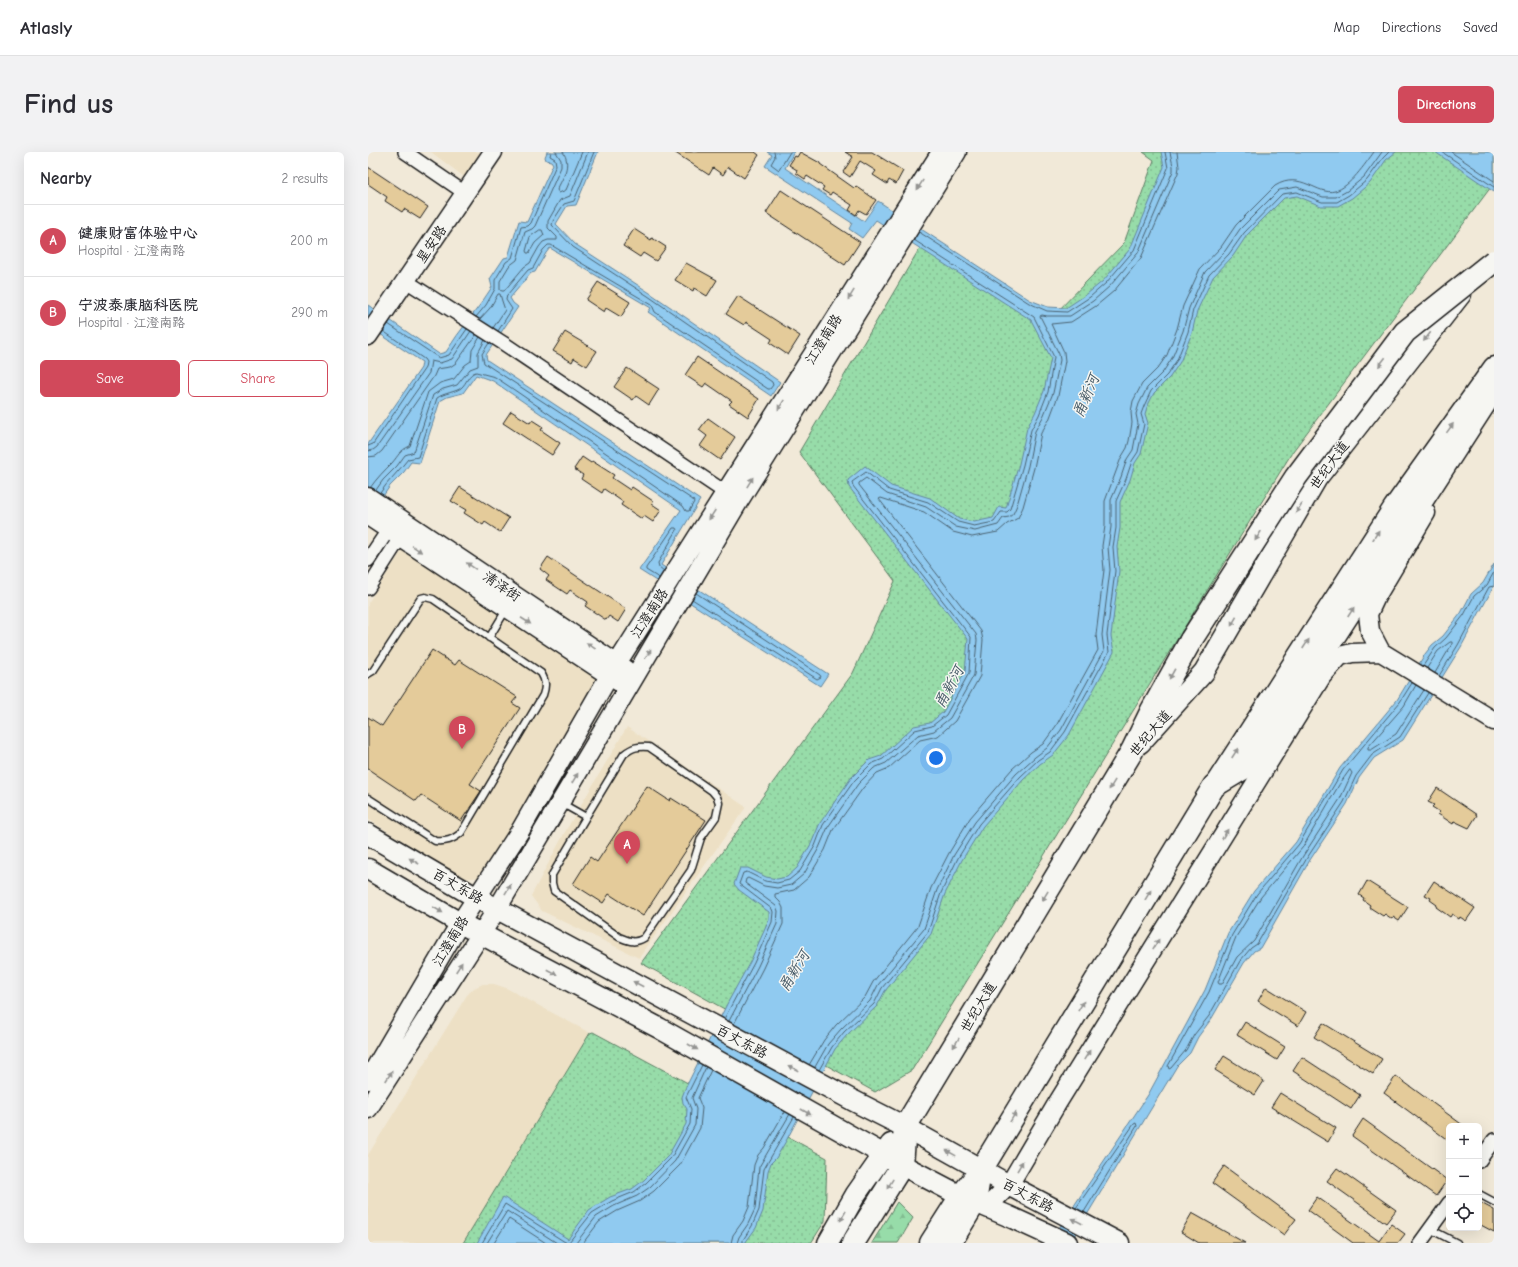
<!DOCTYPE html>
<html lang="en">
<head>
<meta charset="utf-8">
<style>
	:root { --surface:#fff; --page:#f2f2f3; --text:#2b2b33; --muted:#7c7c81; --line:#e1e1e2; --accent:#d1495b }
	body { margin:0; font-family:"Comic Neue","LXGW WenKai TC",sans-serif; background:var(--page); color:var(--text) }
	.controls { position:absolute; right:12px; bottom:12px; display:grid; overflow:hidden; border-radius:6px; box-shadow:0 4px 16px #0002 }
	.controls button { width:36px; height:36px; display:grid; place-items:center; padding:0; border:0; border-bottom:1px solid var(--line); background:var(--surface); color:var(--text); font:20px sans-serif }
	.you { position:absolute; left:568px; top:606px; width:14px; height:14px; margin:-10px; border:3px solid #fff; border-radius:50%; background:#1a73e8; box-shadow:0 0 0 6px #1a73e833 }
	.badge { display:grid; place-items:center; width:26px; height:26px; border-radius:50%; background:var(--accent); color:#fff; font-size:13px; font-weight:700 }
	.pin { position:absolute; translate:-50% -33px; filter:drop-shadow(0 1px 2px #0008) }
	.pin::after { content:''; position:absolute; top:21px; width:14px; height:12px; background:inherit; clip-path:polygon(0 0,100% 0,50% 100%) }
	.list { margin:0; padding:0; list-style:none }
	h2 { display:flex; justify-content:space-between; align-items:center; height:52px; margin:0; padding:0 16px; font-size:17px }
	h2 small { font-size:13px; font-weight:400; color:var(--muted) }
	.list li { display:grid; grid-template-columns:26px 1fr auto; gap:12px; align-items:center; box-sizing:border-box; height:72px; padding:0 16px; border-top:1px solid var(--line) }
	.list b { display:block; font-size:15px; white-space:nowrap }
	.list p { margin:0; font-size:13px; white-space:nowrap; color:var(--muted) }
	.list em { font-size:13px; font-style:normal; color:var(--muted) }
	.actions { display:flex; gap:8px; padding:12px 16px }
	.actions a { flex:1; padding:9px 0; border:1px solid var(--accent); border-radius:6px; text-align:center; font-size:14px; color:var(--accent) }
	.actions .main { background:var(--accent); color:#fff }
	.icon { flex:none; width:22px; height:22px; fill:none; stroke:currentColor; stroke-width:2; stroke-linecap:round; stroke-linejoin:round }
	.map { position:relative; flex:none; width:1126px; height:1091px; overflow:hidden; border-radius:6px }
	header { display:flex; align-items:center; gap:24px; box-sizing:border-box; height:56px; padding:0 20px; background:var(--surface); border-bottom:1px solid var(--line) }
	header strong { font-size:19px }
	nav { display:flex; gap:22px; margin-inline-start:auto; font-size:14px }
	.intro { display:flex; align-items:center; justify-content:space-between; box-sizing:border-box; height:96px; padding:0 24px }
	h1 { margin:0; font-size:28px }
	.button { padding:10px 18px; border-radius:6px; background:var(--accent); color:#fff; font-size:14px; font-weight:700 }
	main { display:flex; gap:24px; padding:0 24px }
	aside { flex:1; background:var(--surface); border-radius:6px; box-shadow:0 4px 16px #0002 }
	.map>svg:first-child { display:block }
</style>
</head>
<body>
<header>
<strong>Atlasly</strong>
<nav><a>Map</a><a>Directions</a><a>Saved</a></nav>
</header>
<div class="intro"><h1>Find us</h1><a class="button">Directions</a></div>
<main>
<aside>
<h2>Nearby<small>2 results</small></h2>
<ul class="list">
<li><span class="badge">A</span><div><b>健康财富体验中心</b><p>Hospital · 江澄南路</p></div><em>200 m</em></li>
<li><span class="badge">B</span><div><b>宁波泰康脑科医院</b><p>Hospital · 江澄南路</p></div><em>290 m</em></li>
</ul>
<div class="actions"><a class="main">Save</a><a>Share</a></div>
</aside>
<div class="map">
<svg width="1126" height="1091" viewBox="0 0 1126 1091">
	<defs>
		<pattern id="forest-firs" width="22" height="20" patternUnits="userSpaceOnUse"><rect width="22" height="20" fill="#97dca9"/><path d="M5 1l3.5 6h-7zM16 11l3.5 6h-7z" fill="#82bc91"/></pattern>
		<pattern id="park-dots" width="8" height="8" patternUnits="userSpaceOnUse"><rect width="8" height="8" fill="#97dca9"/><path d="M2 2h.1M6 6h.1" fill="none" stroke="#82bc91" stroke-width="1.8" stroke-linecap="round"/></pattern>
	</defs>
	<rect width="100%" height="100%" fill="#f1e9d8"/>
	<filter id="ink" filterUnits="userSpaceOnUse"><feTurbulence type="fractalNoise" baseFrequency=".025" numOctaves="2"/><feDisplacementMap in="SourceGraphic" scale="8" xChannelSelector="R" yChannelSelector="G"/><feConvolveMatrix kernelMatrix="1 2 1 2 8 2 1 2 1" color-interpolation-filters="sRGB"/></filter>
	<g filter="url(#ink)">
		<path fill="#ede0c5" d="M63,0h53l-17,27z
			M35,397l194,129 -116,199 -18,2 -95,-60v-216z
			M259,575l119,80 -107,151 -97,-47 -11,-15 34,-64z
			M115,832h11l12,4 84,45 -127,210h-95v-88l99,-160 7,-7z"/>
		<path fill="url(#forest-firs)" stroke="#5a7c62" d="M529,1050l16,16 -15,25h-26z"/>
		<path fill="url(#park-dots)" stroke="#5a7c62" d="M775,0h351v31l-201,268 -381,619 -37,22 -234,-129 212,-290 42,-92 -96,-129 122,-206 131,71 72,-74 30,-83z
			M225,880l234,126 -2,63 -14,22h-348l127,-210z"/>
		<path fill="#90caf0" stroke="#62849b" d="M179,0h51l-22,53 -9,1 -11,18 19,20 75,49 130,89 -9,14 -123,-84 3,-4 -101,-60 -4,5 -11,19 -4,1 -21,25 3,5 5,4 -32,48 1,5 213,140 -39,65 167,109 -8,12 -181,-116 42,-60 -188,-129 -17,-6 -13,18 -16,4 -7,4 -20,62 -9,-1 -7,10 -14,14 -22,32v-74l53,-76 1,-6 -54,-36v-21l71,49 7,-2c14,-23 32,-42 46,-65l-2,-8 14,-21 4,-1 11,-36 8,1 26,-58 -2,-3 -5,-1 -1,-3z
			M399,0h27l-9,16 79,53 14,-20 152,99 18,7 18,1 21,-14 16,-13 27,-32 34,-82 -3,-15h235l-10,8 -16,23 -18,15 -14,8h-17l-24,-10 -13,2 -37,37 -14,21 -20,21 -16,34 -5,22 -12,29 -10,15 -16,16 -7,14 -2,7 3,9 -7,31 -6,9 -5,17 -10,22v26l-3,19 2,24 -8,65 3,16 -45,83 -16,20 -13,9 -17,16 -40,46 -21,34 -17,34 -14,40 -46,57 -8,15 -30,29 -12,14 -49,92 -10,17 -5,5 -3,8 -5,40 -7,17 -11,15h-268l26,-46 65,42 21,-29 21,-13 22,-8 12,-9 24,-24 18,-32 1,-15 -4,-6 -1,-6 3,-8 42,-85 23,-42 19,-42v-8l-30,-22 -5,-6 6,-16h8l18,9 11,2 10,-2 10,-9 14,-24 9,-21 31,-45 18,-18 12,-4 33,-30 16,-3 13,-11 22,-40 3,-33 -119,-152 -1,-7 17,-14 26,20 39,12 29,21 15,3 19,-4 6,-11 7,1 13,-44 8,-36 8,-15 9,-22 7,-33 -20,-38 -155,-100 -14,18 -13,-9 3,-6 -87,-57 7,-11z
			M1067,0h59v40z
			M1126,412v22l-33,61 -58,93 -29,18 -15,20 -12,26 -37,56 -50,88 -6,3 -10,12 -32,55 -14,19 -8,16 -13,13 -107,177h-21l99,-148 57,-105 23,-57 26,-42 42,-49 44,-74 57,-68 28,-46 7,-9 11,-9 18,-23 10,-19 12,-11z"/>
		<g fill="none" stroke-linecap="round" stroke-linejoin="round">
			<path stroke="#4a6271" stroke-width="1" d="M188,0l5,8v7l-26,59 -3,3 -7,3 -8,28 -8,6 -9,15v9l2,1h2l20,-24 6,-4 9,-16 4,-5 5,-2h9v-3l-9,-9v-7l12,-21 10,-4 18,-44
				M195,0c9,13 0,25 -6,38l2,3 7,-3 16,-38
				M406,0l1,5 -4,7 8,6 11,-18
				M1074,0l52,35
				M1083,0l43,29
				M172,78h2l2,5 -9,8 -6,10h-2l-1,-2 4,-14z
				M551,80l110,71 18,8 20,1 23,-15 16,-14 28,-33 34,-82 -3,-16
				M108,165l10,-12 9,-16v-9l11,-18 6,-4 9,-31 7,-1 3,-3 25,-58 -1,-6 -5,-3 1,-4
				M112,167l10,-11 8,-14h2l2,7 3,9 -12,18
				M20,172l51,34 10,-3 18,-26
				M130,179l14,-22 -6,-9 1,-5 21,-25 5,-2 10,-18 5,-5h3l101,60 3,7 113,77h2l3,-4 -1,-3 -124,-86 -75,-49 -21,-22 1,-4 11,-17 10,-3 20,-49
				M0,294l5,-2 52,-76 1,-6 -2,-3 -41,-28
				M0,299l5,-1 4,-3 52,-74 2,-12 9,2 12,-4 19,-28
				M0,305l8,-1 6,-5 52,-75 3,-7 13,-2 6,-4 20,-28
				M2,336c7,-10 14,-17 22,-25 7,-8 7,-12 18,-17l18,-54 12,-9 14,-4 11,-14 6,-4 1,-11 8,-13
				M8,338l7,-10 14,-14 8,-11 9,-3 19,-57 10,-6 14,-4 13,-16 8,-3v-13l7,-13
				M12,341c8,-12 19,-22 28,-34l10,-2 19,-59c7,-5 19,-6 24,-10 6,-5 7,-14 15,-16l19,5 15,10 173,119 3,5h3l5,-9 -1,-2 -209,-137 -2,-9 7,-11
				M291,426l-13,-8v-2l27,-40h3l1,2 -19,33 1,4 5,4
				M324,447l125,80 4,-2 -1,-2 -124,-82
				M1055,514l12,-18 11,-10 18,-23 10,-19 13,-11 7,-13
				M1059,516l11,-17 12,-9h2v2l-17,29
				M1071,524l19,-31 31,-58 5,-1
				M1044,531l-12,19 -57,68 -44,74 -42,50 -25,41 -23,57 -41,74 1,3 2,-1 15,-18 8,-15 15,-19 31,-55 11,-13 6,-4 50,-86 37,-56 12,-26 16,-21 28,-18 28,-44
				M1048,533l-12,21 -36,41v3h3l25,-16 28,-44
				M982,618l2,3 -12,26 -37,57 -49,85 -17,16 -15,27h-3l-1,-2 18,-45 25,-40 42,-50 36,-62z
				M356,867l30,-56 18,-41 1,-10 -1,-3 -33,-25 4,-11 4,-1 18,9 12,2 12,-3 11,-9 15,-25 8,-21 31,-44 17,-17 12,-5 32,-29 17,-4 14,-11 23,-42 2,-36 -118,-151 -1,-4 14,-10 23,18 39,12 30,20 16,4 20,-4 7,-10h6l3,-3 13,-44 8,-35 8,-15 9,-23 6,-35 -20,-40 -120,-77
				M361,869l29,-55 19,-42 1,-13 -2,-5 -31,-23 1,-4 2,-1 16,8 13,2 14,-3 13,-11 15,-26 9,-21 30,-43 16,-16 12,-5 32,-28 16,-4 16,-13 24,-43 3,-35 -1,-6 -117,-149v-2l7,-5 21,16 39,13 30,20 19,4 23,-6 5,-7 6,-1 4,-3 4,-9 11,-39 7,-35 8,-14 10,-24 7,-33 -1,-6 -19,-38 2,-1 5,1h23l23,-15 17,-15 28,-33 35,-82v-5l-3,-14
				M366,872l29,-56 20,-44v-16l-3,-6 -5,-5v-3l19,-4 15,-13 16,-27 8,-20 30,-42 14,-15 12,-5 31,-28 18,-4 17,-15 25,-45 3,-36 -2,-9 -102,-132 2,-1 43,14 29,20 19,5 26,-5 9,-8 11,-6 5,-11 11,-39 7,-35 8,-13 9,-24 7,-35 -1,-9 -13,-28 20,-2 25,-16 18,-15 27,-33 37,-85 1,-6 -2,-15
				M441,913l15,-25 12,-15 29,-28 8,-15 45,-56 13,-38 18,-35 21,-35 42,-49 19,-17 12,-8 13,-18 42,-76 -2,-15 8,-65 -2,-24 3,-20v-25l16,-43 6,-10 2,-7 3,-18 -1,-11 2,-11 9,-17 16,-16 9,-13 10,-26 6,-23 17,-37 21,-22 15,-22 39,-39c26,-16 42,10 60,5 15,-4 30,-27 39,-39
				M447,915l13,-23 13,-15 29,-28 8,-16 46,-56 13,-39 17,-35 21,-33 41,-48 19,-17 12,-9 14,-18 43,-79 -2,-16 8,-65 -2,-23 3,-20v-27l10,-23 6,-18 6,-9 5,-26 -2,-10 3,-10 8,-16 16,-16 9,-14 11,-27 6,-23 16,-36 20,-21 15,-22 39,-39 18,-3 26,10h13l11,-6 17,-14 18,-25
				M451,918l13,-23 12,-15 30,-28 8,-16 46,-56 13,-39 17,-35 21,-34 41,-47 18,-17 12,-8 15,-20 44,-80 -2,-17 8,-64 -2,-24 3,-19v-27l10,-22 6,-18 6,-9 6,-28 -3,-10 3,-8 7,-15 16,-16 10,-15 11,-28 5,-22 16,-35 20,-21 15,-21 38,-39 15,-2 25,10h15l12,-7 18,-15 16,-22 6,-6
				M708,1056l58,-84 2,-1 1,3 -53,86
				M114,1091l23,-39 60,38h4l23,-29 20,-12 22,-9 12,-9 25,-25 19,-34 1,-15 -5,-12 16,-32
				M119,1091l20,-32 50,32
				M126,1091l15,-24 37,24
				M208,1091l20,-26 18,-11 23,-10 13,-9 25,-26 20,-36 1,-16 -4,-11 14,-31
				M215,1091l16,-21 18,-11 23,-10 14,-10 26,-26 20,-37 2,-20 -4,-10 13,-28
				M363,1091l2,-8 10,-14 6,-14 5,-42 4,-10 6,-7 21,-37
				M369,1091l2,-6 9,-13 7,-15 4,-42 31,-53
				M375,1091v-3l9,-14 7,-16 5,-41 30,-52"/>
		</g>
		<path fill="#e4cb9a" stroke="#1c1c1c" d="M306,0h81l4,3 -15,23 -16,-11 -5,8 -10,-7 -4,7z
			M432,0l20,11v1l34,24 2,-2 20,14 -10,14 -7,-4 -3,5 -7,-5 3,-5 -20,-13 -2,3 -8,-5 2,-3 -17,-11 -2,3 -9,-6 1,-3 -8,-5 6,-9 2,1z
			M477,0h27l31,19 -7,13 -7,-4 -2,4 -14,-9 3,-4 -16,-10 -10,16 -7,-5 10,-15z
			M0,15l60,40 -8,12 -16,-10 -2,3 -17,-11 2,-4 -19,-13z
			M413,38l79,52 -15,23 -79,-52z
			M266,77l17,11 1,-2 14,9 -10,14 -13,-8 -3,4 -17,-11z
			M318,111l31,17 -10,16 -13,-8 -1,3 -18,-11z
			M230,130l32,20 -9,15 -15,-9 -2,4 -18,-12z
			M370,144l62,40 -12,19 -18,-12 2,-4 -26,-17 -2,3 -18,-11z
			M197,180l32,19 -10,15 -13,-8 -2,4 -19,-11z
			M329,205l62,42 -11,18 -19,-13 3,-3 -26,-18 -3,4 -18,-12z
			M259,216l32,21 -10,16 -13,-9 -3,4 -19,-13z
			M143,259l19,12 2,-3 11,7 -2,3 19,13 -8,12 -49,-32z
			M340,266l27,19 -15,23 -20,-14 7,-10 -8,-6z
			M214,305l9,6 1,-2 22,14 -2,3 18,12 2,-3 21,14 -1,3 9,6 -8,12 -9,-6 -2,3 -21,-14 2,-3 -19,-13 -2,4 -21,-14 2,-4 -9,-6z
			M92,335l49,31 -9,14 -15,-10 -2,3 -19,-12 2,-3 -15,-9z
			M180,405l78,52 -8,13 -9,-6 -3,4 -21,-14 3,-4 -18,-12 -3,4 -21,-14 3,-4 -9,-7z
			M64,498l23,15 4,-5 58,37 -5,6 8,5 -50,76 11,7 -20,30 -40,-26 -5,6 -48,-32v-52l14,9z
			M279,634l23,15 1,-3 35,22 -63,96 -34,-22 -6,9 -30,-19 17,-27 7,5z
			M1069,636l40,27 -8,13 -15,-7 -1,3 -15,-10 2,-2 -8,-5 2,-2 -6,-3z
			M999,729l41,26 -9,14 -6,-4 -1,2 -7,-5 -2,2 -14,-9 1,-2 -7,-5 1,-2 -5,-3z
			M1066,729l41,27 -9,13 -6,-4 -1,2 -7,-5 -2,3 -14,-10 1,-2 -7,-5 1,-2 -6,-3z
			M898,835l40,25 -8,14 -40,-25z
			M877,870l40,25 -8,13 -40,-25z
			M955,871l59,36 -9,15 -59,-37z
			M856,904l40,25 -9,14 -40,-25z
			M934,905l58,38 -9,14 -58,-38z
			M1028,924l68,50h-15v15l-65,-48z
			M912,941l56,35 -8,14 -57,-35z
			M995,967l84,61 -11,16 -84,-60z
			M856,1014l72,53 -12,16 -72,-52z
			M969,1016l59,42 -10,13 -59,-42z
			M949,1045l62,44 12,-17 14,10 -7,9h-45l-45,-33z
			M1111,1050l15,8v22l-15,-8z
			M824,1061l53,30h-46l-18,-11z"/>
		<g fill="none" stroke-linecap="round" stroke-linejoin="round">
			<g stroke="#1c1c1c" stroke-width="9">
				<path id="lane" d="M121,486l17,-28
					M0,522l5,-3 48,-73 4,-1 8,2 108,74c5,8 5,13 2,22l-82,138c-9,7 -14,9 -26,8l-67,-43
					M193,651l25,14 38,-63c9,-7 14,-8 25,-7l63,44 5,6 2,6 -3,14 -15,21 -10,32 -47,68c-10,6 -15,3 -25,-1l-65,-46 -2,-8v-8l34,-58
					M1111,1042l15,8
					M1062,1077l27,14"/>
			</g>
			<g stroke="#1c1c1c" stroke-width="16">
				<path id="street" d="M37,0l60,41
					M38,129l97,62 229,154
					M0,408l25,-37
					M0,436l37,-58
					M1111,1009l15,-21
					M1052,1091l29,-40"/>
			</g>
			<g stroke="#1c1c1c" stroke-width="21">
				<path id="secondary" d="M0,184l125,-184
					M0,345l258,173
					M0,364l251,166
					M1013,500l-11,-21 -2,-17 8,-17 50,-84
					M0,928l92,-157 60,-92 89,-155 332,-524
					M0,957l129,-200 242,-408 218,-349
					M619,1055l22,-22 49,-83 264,-426 18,-20 12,-3 29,-1 113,69"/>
			</g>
			<g stroke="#1c1c1c" stroke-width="23">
				<path id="primary" d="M772,591l64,-71 113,-194 144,-184
					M846,634l180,-279 100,-140
					M0,682l109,64 375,202 53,27 111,62 103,54
					M0,717l92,54 199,105 243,137 59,31 47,20 59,27
					M460,1091l28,-49 35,-50"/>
			</g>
			<g stroke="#1c1c1c" stroke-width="25">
				<path id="highway" d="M485,1091l49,-78 3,-38 227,-376 20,-41 39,-70
					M563,1091l30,-47 20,-26 233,-384 38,-23 242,-374
					M582,1091l25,-41 5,-30"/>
			</g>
			<use href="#lane" stroke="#f6f6f2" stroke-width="6"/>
			<use href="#street" stroke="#f6f6f2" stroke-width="13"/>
			<use href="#secondary" stroke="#f6f6f2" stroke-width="18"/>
			<use href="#primary" stroke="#f6f6f2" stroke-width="20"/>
			<use href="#highway" stroke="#f6f6f2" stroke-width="22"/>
			<g stroke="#1c1c1c" stroke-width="25" stroke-linecap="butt">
				<path id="highway-bridge" d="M823,488l105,-163 109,-145 89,-71"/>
			</g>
			<use href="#highway-bridge" stroke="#f6f6f2" stroke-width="22"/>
		</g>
		<defs><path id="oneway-solid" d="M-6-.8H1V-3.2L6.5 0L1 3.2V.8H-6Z"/></defs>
		<g fill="#949492">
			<use href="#oneway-solid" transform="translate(552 33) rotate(122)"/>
			<use href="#oneway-solid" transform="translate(483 143) rotate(122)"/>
			<use href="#oneway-solid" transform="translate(1059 185) rotate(128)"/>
			<use href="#oneway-solid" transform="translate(1014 210) rotate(127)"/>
			<use href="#oneway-solid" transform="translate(413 253) rotate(122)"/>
			<use href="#oneway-solid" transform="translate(1082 276) rotate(-54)"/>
			<use href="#oneway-solid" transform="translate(382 330) rotate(-58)"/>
			<use href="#oneway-solid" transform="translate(931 356) rotate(120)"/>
			<use href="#oneway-solid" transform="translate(344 363) rotate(123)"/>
			<use href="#oneway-solid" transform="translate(1008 383) rotate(-57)"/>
			<use href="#oneway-solid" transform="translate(890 384) rotate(123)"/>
			<use href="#oneway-solid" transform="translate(49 397) rotate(34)"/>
			<use href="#oneway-solid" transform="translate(103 414) rotate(-146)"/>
			<use href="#oneway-solid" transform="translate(983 460) rotate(-57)"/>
			<use href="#oneway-solid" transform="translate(158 469) rotate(33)"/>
			<use href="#oneway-solid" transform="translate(866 469) rotate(120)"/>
			<use href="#oneway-solid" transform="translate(938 492) rotate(-57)"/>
			<use href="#oneway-solid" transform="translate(223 494) rotate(-146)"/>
			<use href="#oneway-solid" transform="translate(280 502) rotate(-59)"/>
			<use href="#oneway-solid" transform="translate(804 522) rotate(119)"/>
			<use href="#oneway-solid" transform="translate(867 601) rotate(-57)"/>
			<use href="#oneway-solid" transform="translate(207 626) rotate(-59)"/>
			<use href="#oneway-solid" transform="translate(744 633) rotate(121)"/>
			<use href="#oneway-solid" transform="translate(857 682) rotate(-58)"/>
			<use href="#oneway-solid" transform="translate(46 709) rotate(-150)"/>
			<use href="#oneway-solid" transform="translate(140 737) rotate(-59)"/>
			<use href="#oneway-solid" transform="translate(780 743) rotate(-59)"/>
			<use href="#oneway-solid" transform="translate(677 744) rotate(121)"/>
			<use href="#oneway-solid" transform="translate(70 758) rotate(31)"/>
			<use href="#oneway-solid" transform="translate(788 792) rotate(-58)"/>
			<use href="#oneway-solid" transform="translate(91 815) rotate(-57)"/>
			<use href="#oneway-solid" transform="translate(184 820) rotate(28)"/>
			<use href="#oneway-solid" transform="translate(270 832) rotate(-152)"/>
			<use href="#oneway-solid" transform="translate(713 854) rotate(-59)"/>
			<use href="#oneway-solid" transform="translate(588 891) rotate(121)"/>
			<use href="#oneway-solid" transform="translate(325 895) rotate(30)"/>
			<use href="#oneway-solid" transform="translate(719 903) rotate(-58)"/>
			<use href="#oneway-solid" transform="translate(425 916) rotate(-152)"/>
			<use href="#oneway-solid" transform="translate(21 924) rotate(-57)"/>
			<use href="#oneway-solid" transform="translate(438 960) rotate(30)"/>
			<use href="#oneway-solid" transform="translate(645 965) rotate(-59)"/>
			<use href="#oneway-solid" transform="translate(583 1001) rotate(-151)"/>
			<use href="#oneway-solid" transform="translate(652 1014) rotate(-60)"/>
			<use href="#oneway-solid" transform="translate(522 1032) rotate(122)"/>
			<use href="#oneway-solid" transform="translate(475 1064) rotate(120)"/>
			<use href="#oneway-solid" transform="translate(709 1069) rotate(-152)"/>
		</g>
	</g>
	<g text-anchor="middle" stroke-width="3" stroke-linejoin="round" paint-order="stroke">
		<g font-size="14" fill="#1c1c1c" stroke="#f6f6f2">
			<text transform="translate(63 92) rotate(-56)" y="5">星安路</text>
			<text transform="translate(455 187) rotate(-58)" y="5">江澄南路</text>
			<text transform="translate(961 313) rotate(-54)" y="5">世纪大道</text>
			<text transform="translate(134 434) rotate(34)" y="5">清泽街</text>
			<text transform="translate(281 461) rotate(-57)" y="5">江澄南路</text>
			<text transform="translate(782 581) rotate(-49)" y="5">世纪大道</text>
			<text transform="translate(90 734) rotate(30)" y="5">百丈东路</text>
			<text transform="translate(82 789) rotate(-59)" y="5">江澄南路</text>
			<text transform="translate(610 855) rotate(-59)" y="5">世纪大道</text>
			<text transform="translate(374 889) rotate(28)" y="5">百丈东路</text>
			<text transform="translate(660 1043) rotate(28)" y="5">百丈东路</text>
		</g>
		<g font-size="15" font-style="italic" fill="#455966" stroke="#f6f6f2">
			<text transform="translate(718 244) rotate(-67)" y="5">甬新河</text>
			<text transform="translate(581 535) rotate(-62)" y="5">甬新河</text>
			<text transform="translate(426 819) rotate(-59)" y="5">甬新河</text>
		</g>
	</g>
</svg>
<div class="controls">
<button>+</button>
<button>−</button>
<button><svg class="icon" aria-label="locate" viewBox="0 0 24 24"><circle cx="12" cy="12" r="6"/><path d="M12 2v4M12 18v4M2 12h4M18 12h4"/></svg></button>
</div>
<div class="you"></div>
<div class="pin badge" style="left:259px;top:712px">A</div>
<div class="pin badge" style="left:94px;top:597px">B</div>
</div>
</main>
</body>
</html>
